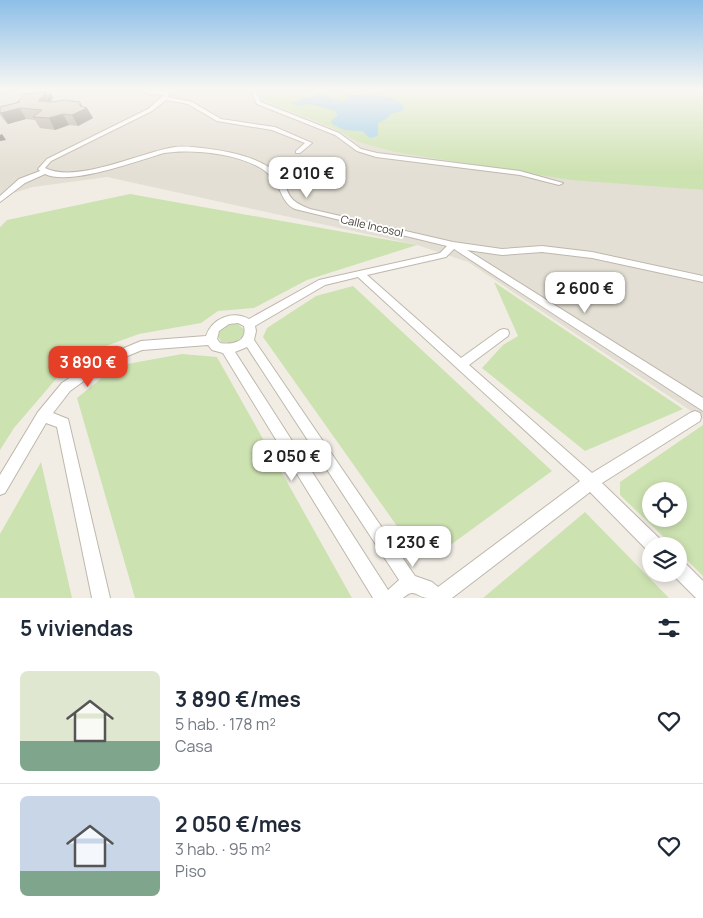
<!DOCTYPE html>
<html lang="es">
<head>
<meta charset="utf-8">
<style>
  body { margin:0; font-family:Manrope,sans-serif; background:#f2f2f3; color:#1f2937; height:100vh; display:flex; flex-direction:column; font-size:19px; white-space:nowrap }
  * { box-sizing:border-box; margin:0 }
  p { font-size:16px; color:#747a83 }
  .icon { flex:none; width:28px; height:28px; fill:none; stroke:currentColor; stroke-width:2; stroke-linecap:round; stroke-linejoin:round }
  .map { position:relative; height:598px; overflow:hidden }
  .sheet { display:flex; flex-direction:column; background:#fff; flex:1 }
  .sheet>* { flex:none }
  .tools { position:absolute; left:642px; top:482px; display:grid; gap:10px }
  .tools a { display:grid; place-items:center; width:45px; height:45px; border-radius:50%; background:#fff; box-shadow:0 2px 8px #0003; font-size:25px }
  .price { position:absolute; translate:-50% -42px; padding:0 11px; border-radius:10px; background:#fff; color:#222; font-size:16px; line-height:32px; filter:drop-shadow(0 1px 2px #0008) }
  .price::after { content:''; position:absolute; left:50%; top:30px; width:15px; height:11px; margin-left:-8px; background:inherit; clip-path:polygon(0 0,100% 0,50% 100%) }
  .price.current { background:#e53f28; color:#fff }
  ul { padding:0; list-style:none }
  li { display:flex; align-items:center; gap:15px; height:125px; padding:0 20px }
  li+li { border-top:1px solid #e0e1e3 }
  li span { display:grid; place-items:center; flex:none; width:140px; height:100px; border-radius:8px; color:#555 }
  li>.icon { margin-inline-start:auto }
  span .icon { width:60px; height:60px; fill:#fffc; stroke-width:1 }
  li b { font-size:21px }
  h2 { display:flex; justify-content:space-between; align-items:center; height:60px; padding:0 20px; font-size:21px }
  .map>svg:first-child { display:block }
  .residential { fill:#e4dfd4 }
  .green { fill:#cde2b1; fill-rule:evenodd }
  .water { fill:#a6cfe9 }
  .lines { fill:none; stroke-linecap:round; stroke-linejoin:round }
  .stream { stroke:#a6cfe9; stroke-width:2 }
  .minor-casing { stroke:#beb7ac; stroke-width:2 }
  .minor { fill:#fff; fill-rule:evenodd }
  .wall { fill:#b6afa4 }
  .shaded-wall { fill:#948e86 }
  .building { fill:#d4cbbf; stroke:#948e86 }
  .labels { text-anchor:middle; stroke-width:4; stroke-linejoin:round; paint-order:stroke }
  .far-street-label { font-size:11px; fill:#433d35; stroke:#fff }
</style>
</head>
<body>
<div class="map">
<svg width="703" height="598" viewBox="0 0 703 598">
  <rect width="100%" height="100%" fill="#f1ede5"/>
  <!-- residential -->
  <path class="residential" d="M0,89h257l6,11 72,29 23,13 36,10 257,33 52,5v229l-235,-157 -51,-17 -310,-68 -74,10 -33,10z"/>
  <!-- green -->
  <path class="green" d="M257,89h446v101l-132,-10 -177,-28 -36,-10 -23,-13 -72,-29z
    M130,194l287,51 -110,35 -53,28 -36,3 -17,12 -62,11 -33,12 -44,26 -48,56 -14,22v-223l7,-7z
    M494,282l189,127 -98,42 -103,-83 21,-23 15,-9z
    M353,286l199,185 -118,86 -25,-14 -146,-206 4,-9 49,-32z
    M237,324l7,5 -1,7 -9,7 -13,-1 -3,-6c2,-9 10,-12 19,-12z
    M182,354l35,3 135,241h-217l-58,-200 26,-21 24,-13z
    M703,425v151l-24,-24v-6h-6l-53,-51v-13zM651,491h28v28h-28z
    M41,462l31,136h-72v-64z
    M585,512l84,86h-186z"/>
  <!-- water -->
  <path class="water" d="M318,94l24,7 7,-1 -2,-3 5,-2c13,0 47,-1 52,13l-2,3 -12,3 -2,4 -10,5v13l-8,2 -8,-7 -18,-1 -12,-6 -1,-3 7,-6 -3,-4 -26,-7 -11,2 -6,-3c7,-5 19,-4 26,-9z"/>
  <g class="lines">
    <!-- stream -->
    <path class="stream" d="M350,89l50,2"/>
    <!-- minor casing -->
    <g class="minor-casing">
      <path id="minor" d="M0,89h15l-15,3z
        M139,89l26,3 2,-3h4l-3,8 24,5 29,17 54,8 37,16 -12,10h-4v-2l9,-8 -33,-13 -55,-9 -29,-17 -22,-4 -14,11 -101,50 -6,7c32,16 96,-16 130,-21 9,-1 18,0 27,1 24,3 57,8 75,26 16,17 4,24 33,35l143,33 49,7 40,-3 50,6 111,24v6l-111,-24 -50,-6 -40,3 -35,-5 236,148v13l-249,-162 -8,8 -79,18 94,83 39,-28 4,-1 4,1 1,3 -1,3 -39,29 123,108 98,-60 5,-2 5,2 1,4 -1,4 -98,62 59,57 2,6h-12v6h-2l-59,-60 -138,106c-8,0 -17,0 -24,0 -12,-1 -13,-11 -25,0h-30l-150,-245 -11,-3 -4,-5 -66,5 -36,15 -36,26 -17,22 15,6 1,4 41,175h-18l-35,-171 -11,-4 -41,70 -5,2v-20l38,-63 24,-29 36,-24 43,-18 65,-5c6,-18 27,-26 43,-17l70,-39 121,-27 7,-7 -152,-37c-13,-6 -13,-19 -22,-30 -18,-25 -81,-31 -109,-26 -27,8 -94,33 -119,21l-20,9 -25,19v-6l19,-17 21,-8 -2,-2 9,-10 101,-50 16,-14 -16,-1zM358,277l222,204 -142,106 -6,-5 -17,-6 -161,-236 2,-9 -1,-5 70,-41zM238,323l6,3c4,16 -12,19 -24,17l-3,-4 2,-8 10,-7zM247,347l152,233 -11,10 -153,-238z
        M250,89h4l7,13 78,31 22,16 16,4 143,18 43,12 -4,2 -39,-10 -144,-18 -19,-6 -22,-16 -78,-31z
        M679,561l6,2 18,18v17h-7l-23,-23 6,-1z"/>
    </g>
    <!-- minor -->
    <use href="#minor" class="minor"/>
  </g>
  <!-- wall -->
  <path class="wall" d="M53,97l-2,4v1l36,6 6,10 -15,8 -9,-1 -14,5 -15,-2 -5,-8 -9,-1 -18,5 -5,-5 -3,-4v-8l17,-4v-1z"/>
  <!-- shaded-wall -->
  <path class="shaded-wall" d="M46,92l2,4 2,-4 3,5 -2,4v1l-17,1z
    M80,102l4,8 3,-2 6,10 -15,8 -6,-11 8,-9z
    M20,108l6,11 -18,5 -7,-11z
    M63,114l6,11 -14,5 -6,-12z
    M2,134l4,6 -6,1v-6z"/>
  <!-- building -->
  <path class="building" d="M46,92l-8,9 13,1 14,-2 15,2v4l7,2 -15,7 -9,-1 -14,4 -16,-1 9,-7 -22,-2 -19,5 -1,-1v-5l20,-5h-3l8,-8z"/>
  <!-- sky -->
  <linearGradient id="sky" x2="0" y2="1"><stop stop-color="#8dbfe8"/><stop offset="0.52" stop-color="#f9f7f3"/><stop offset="1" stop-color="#f9f7f3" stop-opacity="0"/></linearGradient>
  <rect width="703" height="172" fill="url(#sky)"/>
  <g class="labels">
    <!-- far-street labels -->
    <g class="far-street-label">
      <text transform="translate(372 226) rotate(13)" y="4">Calle Incosol</text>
    </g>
  </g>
</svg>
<div class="tools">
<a><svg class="icon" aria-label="locate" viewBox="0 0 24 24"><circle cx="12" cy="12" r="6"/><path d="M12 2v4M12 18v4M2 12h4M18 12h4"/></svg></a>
<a><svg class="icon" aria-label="layers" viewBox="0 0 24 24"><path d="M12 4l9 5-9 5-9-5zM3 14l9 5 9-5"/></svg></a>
</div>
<b class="price" style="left:307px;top:199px">2 010 €</b>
<b class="price" style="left:585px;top:314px">2 600 €</b>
<b class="price current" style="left:88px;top:388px">3 890 €</b>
<b class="price" style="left:292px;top:482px">2 050 €</b>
<b class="price" style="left:413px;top:568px">1 230 €</b>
</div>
<section class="sheet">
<h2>5 viviendas<svg class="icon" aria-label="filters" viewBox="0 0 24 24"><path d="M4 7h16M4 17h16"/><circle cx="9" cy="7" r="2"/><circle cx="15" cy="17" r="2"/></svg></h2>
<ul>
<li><span style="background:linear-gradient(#dfe7d0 70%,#7fa58c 0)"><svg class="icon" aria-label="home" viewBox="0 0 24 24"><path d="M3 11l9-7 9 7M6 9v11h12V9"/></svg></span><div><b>3 890 €/mes</b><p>5 hab. · 178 m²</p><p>Casa</p></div><svg class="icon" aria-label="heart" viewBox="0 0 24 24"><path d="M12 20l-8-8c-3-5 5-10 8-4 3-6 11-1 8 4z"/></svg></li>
<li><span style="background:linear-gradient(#c9d6e8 75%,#7fa58c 0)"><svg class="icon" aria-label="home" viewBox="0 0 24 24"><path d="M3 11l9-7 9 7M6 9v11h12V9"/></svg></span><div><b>2 050 €/mes</b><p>3 hab. · 95 m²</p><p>Piso</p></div><svg class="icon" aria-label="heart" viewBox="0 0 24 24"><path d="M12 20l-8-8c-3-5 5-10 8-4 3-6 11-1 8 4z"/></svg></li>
</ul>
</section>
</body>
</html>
